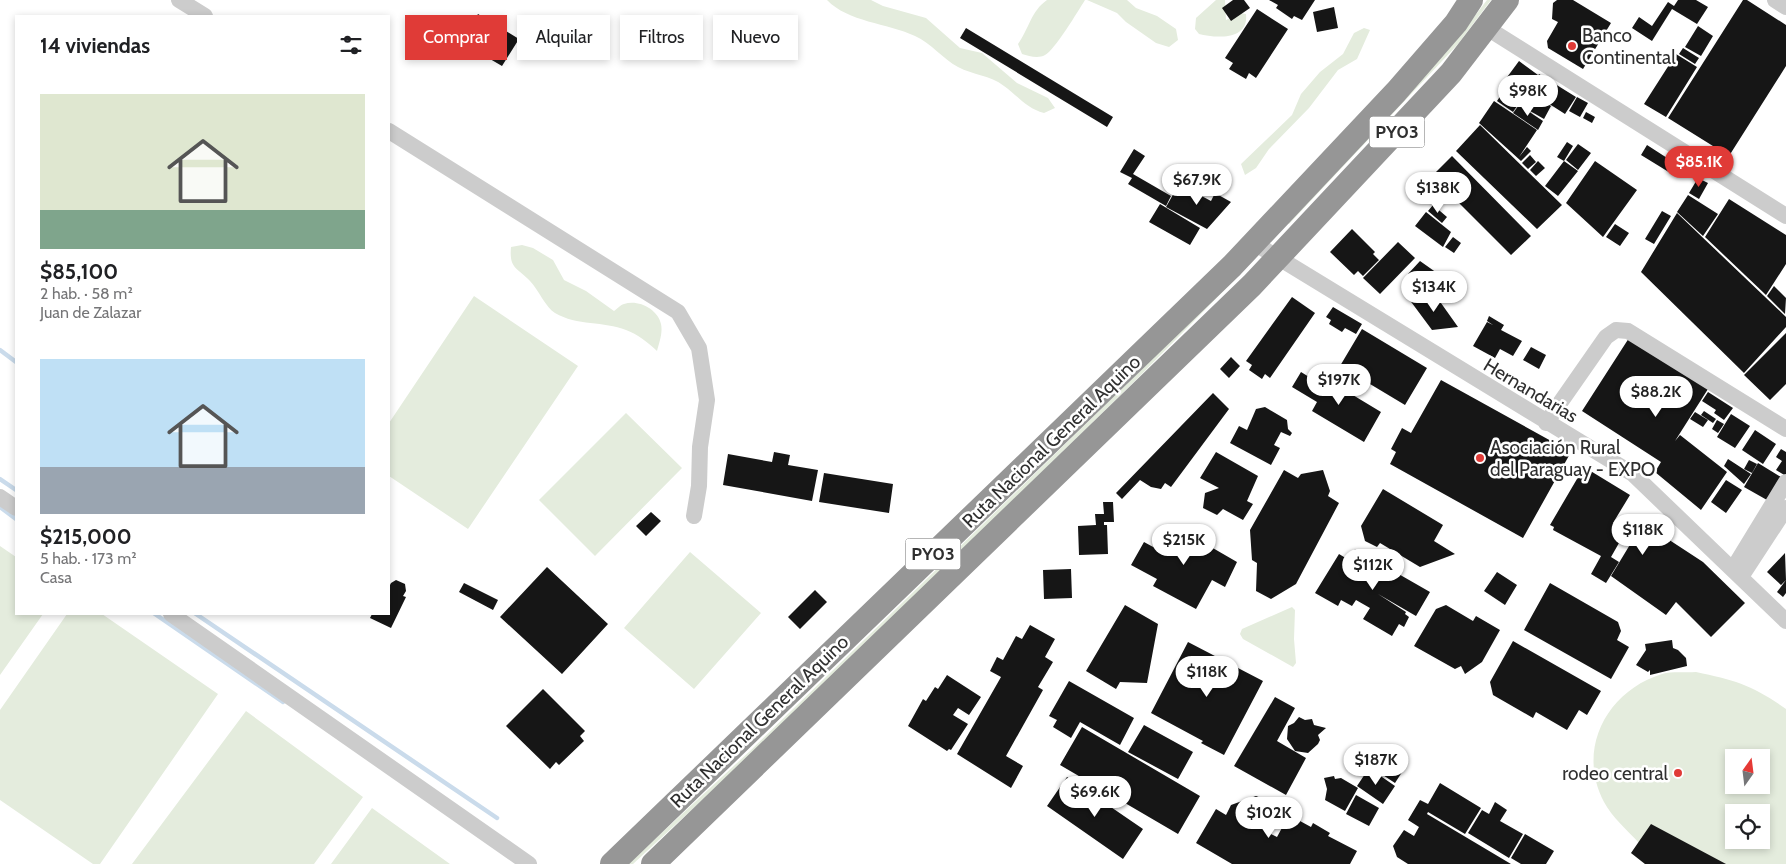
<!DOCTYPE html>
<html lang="es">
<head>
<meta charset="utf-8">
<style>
  body { margin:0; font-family:Cabin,sans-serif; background:#f2f2f2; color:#202124; height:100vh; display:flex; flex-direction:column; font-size:19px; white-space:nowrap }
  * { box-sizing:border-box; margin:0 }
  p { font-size:16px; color:#757577 }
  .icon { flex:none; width:28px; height:28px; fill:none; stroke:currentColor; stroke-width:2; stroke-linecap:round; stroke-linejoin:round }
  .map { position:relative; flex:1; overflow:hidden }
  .panel { position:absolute; left:15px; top:15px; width:375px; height:600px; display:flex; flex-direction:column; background:#fff; border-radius:0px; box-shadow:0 2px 8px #0003 }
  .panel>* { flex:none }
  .hud { position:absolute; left:405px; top:15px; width:475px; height:45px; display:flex; gap:10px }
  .needle { width:32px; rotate:14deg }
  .tools { position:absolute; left:1725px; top:749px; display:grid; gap:10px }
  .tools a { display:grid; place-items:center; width:45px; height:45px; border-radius:0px; background:#fff; box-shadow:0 2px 8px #0003; font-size:25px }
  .price { position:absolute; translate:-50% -42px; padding:0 11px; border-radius:18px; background:#fff; color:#222; font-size:16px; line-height:32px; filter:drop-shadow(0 1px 2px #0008) }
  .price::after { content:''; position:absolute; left:50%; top:30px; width:15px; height:11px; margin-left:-8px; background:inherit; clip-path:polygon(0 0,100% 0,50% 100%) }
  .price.selected { background:#e03b37; color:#fff }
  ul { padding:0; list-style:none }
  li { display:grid; align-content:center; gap:10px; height:265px; padding:0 25px }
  li span { display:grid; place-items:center; height:155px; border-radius:0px; color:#555 }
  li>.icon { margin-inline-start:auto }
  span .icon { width:90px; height:90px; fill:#fffc; stroke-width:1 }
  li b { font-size:21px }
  h2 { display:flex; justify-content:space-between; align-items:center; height:60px; padding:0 25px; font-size:21px }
  .tag { padding:0 18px; border-radius:0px; background:#fff; box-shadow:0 2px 8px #0003; font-size:18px; line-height:45px }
  .tag.selected { background:#e03b37; color:#fff }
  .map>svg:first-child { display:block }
  .green { fill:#e4ecdd; fill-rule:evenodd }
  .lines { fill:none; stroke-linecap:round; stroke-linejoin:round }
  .stream { stroke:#cadbeb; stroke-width:4.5 }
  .building { fill:#161616 }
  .minor { stroke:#ccc; stroke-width:16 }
  .highway { stroke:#969696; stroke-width:24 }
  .poi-dot { fill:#e03b37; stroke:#fff; stroke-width:2 }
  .labels { text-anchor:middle; stroke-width:5; stroke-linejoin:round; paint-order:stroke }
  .shield { fill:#fff; stroke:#6d6d6d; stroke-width:1 }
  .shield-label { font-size:18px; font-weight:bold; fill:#2f2f2f }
  .poi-label { font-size:19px; fill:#2f2f2f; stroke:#fff; text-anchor:start }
  .street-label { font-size:19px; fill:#2f2f2f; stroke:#fff }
</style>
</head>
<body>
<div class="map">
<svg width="1786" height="864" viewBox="0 0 1786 864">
  <rect width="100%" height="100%" fill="#fff"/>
  <!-- green -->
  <path class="green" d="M827,0h44l12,6 43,12 34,30 22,5 35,30 31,15 7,10 -11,5c-17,-4 -26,-17 -40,-27 -14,-11 -31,-11 -46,-19 -15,-8 -27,-24 -43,-31 -28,-13 -67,-14 -88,-36z
    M1047,0h38c-7,11 -30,50 -40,55 -7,4 -16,1 -23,-1l-4,-10c11,-15 13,-33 29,-44z
    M1087,0h40l9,8 21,8 19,13 2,11 -9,7 -13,-4 -30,-21 -9,-9z
    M1216,0h9l1,20 14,-7 6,1c3,27 -31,24 -47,20l-4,-5 1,-11z
    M1487,0h4l-33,44 -169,180 -2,-2 168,-180z
    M1364,28l6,2 -13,29 -19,11 -29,38 -40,41 -13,19 -11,7 -4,-11 51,-49 9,-21 19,-22 23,-18 11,-21z
    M522,245l11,3 20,12 11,20 22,11 28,20c3,-2 6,-6 10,-7 14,-5 34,5 37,20 2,9 -2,19 -4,27 -8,-8 -20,-17 -31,-21 -22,-9 -49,-4 -71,-17 -9,-5 -17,-24 -25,-32 -13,-14 -21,-12 -19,-34z
    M1251,263l-116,118 -383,373 -119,110h-5l122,-113z
    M474,296l104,70 -110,163 -79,-53v-53z
    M626,413l56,55 -87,88 -56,-56z
    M0,546l16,11v57h27l-43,61z
    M690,552l71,61 -67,76 -70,-61z
    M1292,607l3,3 -1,29 2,24 -3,4 -50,-28 -3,-5 2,-5z
    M67,614h35l116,80 -118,170h-7l-93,-64v-90z
    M1696,672c39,8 58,14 90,37v155h-141l-14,-11 8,-10c-12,-13 -27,-26 -35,-41 -28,-53 3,-111 58,-128 10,-3 23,-1 34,-2zM1734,758h27v27h-27zM1734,812h27v28h-27z
    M246,711l117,86 -49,67h-182z
    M372,808l78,56h-119z"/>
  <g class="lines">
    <!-- stream -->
    <path class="stream" d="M0,350l16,12
      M0,479l16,11
      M0,507l16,12
      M155,614l128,88
      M196,614l301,204"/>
  </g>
  <!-- building -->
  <path class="building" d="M1233,0h11l6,8 -19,13 -9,-13z
    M1269,0h46l-13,20 -8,-4 -2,3 -16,-11 2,-3z
    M1557,0h16l38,23 -28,46 -35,-21 -1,-7 11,-19 -6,-3 1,-16z
    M1678,0h18l12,7 -11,17 -25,-15 -20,32 -20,-13 7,-11 13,9 16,-24 6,4z
    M1743,0h4l39,25v41l-57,90 -61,-38z
    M1334,7l4,21 -21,4 -4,-20z
    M1257,9l31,20 -32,49 -7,-5 -3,6 -17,-10 4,-6 -8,-5z
    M478,14l41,25 -17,27 -41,-24z
    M1698,26l15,10 -12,20 -16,-9z
    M966,28l147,89 -6,10 -147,-89z
    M1683,48l16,10 -4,6 -16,-10z
    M1676,54l21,13 -31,50 -22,-13z
    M1519,61l19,14 -15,19 -18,-14z
    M1539,74l37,23 -11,17 -36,-23z
    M1507,86l16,11 -10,15 -16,-11z
    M1527,92l9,5 -7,12 -9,-5z
    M1577,97l11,6 -8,14 -11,-6z
    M1537,98l14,8 -7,13 -14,-8z
    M1494,101l43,29 -18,27 8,-10 4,4 -10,10 -42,-38z
    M1519,105l24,16 -5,9 -25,-17z
    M1586,112l9,5 -3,6 -9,-5z
    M1480,125l82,80 -25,24 -81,-78z
    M1567,142l6,4 -9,15 -7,-4z
    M1578,144l13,9 -13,17 -12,-10z
    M1647,145l31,20 -6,9 -31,-19z
    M1134,149l11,7 -12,18 38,22 -5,10 -38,-22 4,-6 -12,-6z
    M1530,155l6,7 -8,7 -6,-6z
    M1452,156l79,80 -20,19 -79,-79z
    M1538,161l7,7 -9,8 -6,-6z
    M1564,161l14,10 -20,25 -13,-10z
    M1595,161l42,29 -34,47 -37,-34z
    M1425,174l13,14 -8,7 -13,-13z
    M1698,178l10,5 -9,16 -10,-6z
    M1179,184l32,17 4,-8 16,9 -24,27 -41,-22z
    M1688,195l30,19 -15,22 -26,-24z
    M1729,199l57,36v29l-20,31 -61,-58z
    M1160,204l40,24 -10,17 -41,-23z
    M1433,205l14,12 -5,6 -14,-12z
    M1662,211l9,5 -17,28 -9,-5z
    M1426,212l25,20 -8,15 -28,-21z
    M1677,213l109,104v10l-42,46 -103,-101z
    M1615,224l14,9 -9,13 -14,-9z
    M1352,229l23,23 -2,2 6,6 -16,16 -5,-5 -4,4 -24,-23z
    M1453,237l8,6 -7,10 -9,-6z
    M1398,242l17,16 -35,36 -17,-16z
    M1420,261l41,29 -7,9 -11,-9 -4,6 -31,-22z
    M1774,286l12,12 -1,16 -18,-18z
    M1426,288l6,7 -21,3 -3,-9z
    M1436,296l22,31 -26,3 -23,-31z
    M1292,297l23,16 -45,65 -5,-4 -3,5 -13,-9 3,-5 -6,-4z
    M1333,307l29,17 -6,10 -11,-6 -3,4 -13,-8 2,-4 -5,-3z
    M1489,316l15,9 -3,5 21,11 -9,15 -13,-7 -5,9 -22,-12 14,-24 6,3 -6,-4z
    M1362,329l65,39 -22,37 -65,-39z
    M1786,333v51l-16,16 -26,-25z
    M1629,338l79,51 -33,52 5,-6 47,37 -26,38 -46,-38 6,-10 -79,-51z
    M1531,347l15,8 -7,14 -16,-9z
    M1231,357l9,9 -11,12 -9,-9z
    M1301,372l13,8 4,-6 63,38 -17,30 -52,-31 5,-9 -25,-15z
    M1441,380l130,72 -48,86 -133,-74 6,-12 -5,-3 11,-21 9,5z
    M1708,392l25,16 -9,12 -10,-7 2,-3 -14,-9z
    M1213,393l16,16 -58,78 -6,-4 -4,6 -10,-2 -11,-7 -18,19 -6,-6z
    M1265,407l22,13 1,9 4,4 -2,3 -9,-4 -7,13 6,3 -9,17 -41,-22 9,-17 8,4 9,-21z
    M1704,411l12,8 -3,4 -12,-8z
    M1695,412l13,8 -5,7 -13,-8z
    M1731,414l19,12 -15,22 -18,-11z
    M1717,420l7,4 -6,9 -6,-4z
    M1755,430l21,14 -13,20 -21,-14z
    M1781,449l5,3v24l-10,-6 6,-9 -6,-4z
    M774,452l16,3 -2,10 30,5 -6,31 -89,-16 5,-31 44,8z
    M1216,452l42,24 -11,25 6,3 -10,16 -20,-11 -6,6 -14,-7 2,-15 14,-5 -19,-10z
    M1728,459l23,15 -7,10 -20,-18z
    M1749,460l8,4 -5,9 -8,-4z
    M1758,463l23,14 -14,23 -23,-13z
    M1584,467l46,28 -17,28 7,3 6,-10 21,13 -8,13 1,1 11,-15 52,34 42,41 -34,34 -35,-35 -10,13 -55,-39 23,-38 -11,1v-3l-12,21 8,5 -13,21 -15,-9 10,-18 -48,-26 1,-3 -4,-2z
    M1284,470l14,8 3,-4 22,-4 7,21 -2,5 11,7 -43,81 -25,15 -15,-8 1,-28 -5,-3 -2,-30z
    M824,473l69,11 -4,29 -70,-11z
    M1726,480l16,10 -16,23 -15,-11z
    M1383,489l60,36 -9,16 21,13 -35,13 -40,-24 -3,4 -12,-6 -4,-15z
    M1103,502h10l1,20h-10v3h3l1,29 -29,1 -1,-29 18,-1 -1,-11h9z
    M651,512l10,9 -15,15 -10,-10z
    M1173,525l64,37 -12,25 -13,-7 -16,29 -43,-23 4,-7 -26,-14 13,-23 11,6 9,-17 4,2z
    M1355,549l75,43 -14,24 -38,-22 28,18 -1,2 4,3 -5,10 -5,-3 -7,12 -29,-17 7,-11 -14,-8 -4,6 -11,-6 -3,6 -23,-13 24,-39 10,6z
    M1785,553l1,27 -5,5 -14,-13z
    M547,567l61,57 -46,50 -62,-57z
    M1071,569l1,29 -28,1 -1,-29z
    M1497,572l20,13 -12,20 -21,-14z
    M396,580l9,4 1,7 -3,5 3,1 -15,31 -21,-10 2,-4h17v-27l2,-4z
    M1786,580v13l-3,4 -6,-5z
    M464,583l34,17 -5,10 -34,-18z
    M1550,583l68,39 3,9 -4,9 12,7 -18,32 -87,-49z
    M815,590l12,12 -27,27 -12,-12z
    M1125,605l33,19 -11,59 -27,-1 -4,7 -30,-18z
    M1446,605l27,16 3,-5 24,14 -18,32 -17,12 -4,-8 -6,3 -41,-23 22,-37z
    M1030,625l25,14 -10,18 8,5 -15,25 5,3 -37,66 17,10 -12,22 -54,-34 44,-77 -11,-6 7,-14 6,3 13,-24 6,3z
    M1672,640l1,8 5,2 8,8 1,8 -37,9v-5l-2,2 -12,-7 10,-15 -1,-6z
    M1513,641l88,50 -14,24 -8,-5 -12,20 -31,-18 -3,6 -40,-23 -3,-13z
    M1188,642l75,39 -39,74 -23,-12 2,-2 -52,-28z
    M947,675l34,22 -12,18 -11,-7 -5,7 15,9 -17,26 -2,-1 -2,2 -39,-25 15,-27 3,2 9,-14 3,2z
    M1069,681l65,37 -14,27 -40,-23 -9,16 -18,-11 4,-7 -8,-4z
    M543,689l42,42 -5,5 4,5 -25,24 -3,-3 -6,7 -44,-43z
    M1275,697l20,11 -18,33 29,17 -20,37 -52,-29z
    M1299,717l6,3 7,-1 2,6 12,3 -8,7 2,5 -2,4 -10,9 -13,-2 -8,-12 1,-13 6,-3z
    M1144,725l49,27 -15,27 -50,-27z
    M1082,727l118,69 -22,38 -118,-69z
    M1377,745l12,7 -4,6 19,11 -9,14 -29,-19z
    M1369,768l26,18 -12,18 -26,-18z
    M1334,776l1,3 6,-1 17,10 -13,23 -20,-11 2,-11 -3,-11z
    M1067,777l76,52 -20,30 -76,-53z
    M1440,783l41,25 -16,26 -37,-22 -1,2 84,50h-103l-11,-7 -4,-11 11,-16 10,6 5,-9 -11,-7 12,-20 8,4z
    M1356,795l23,13 -10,18 -23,-12z
    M1256,796l5,2 10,31 -2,4 8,4 12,-22 22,12 2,-4 17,10 -2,3 29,15 -7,13h-118l-36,-21 20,-34 10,6 5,-10z
    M1495,802l12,8 -7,11 23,13 -14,24 -41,-25 14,-23 7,4z
    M1651,824l75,40h-81l-14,-11z
    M1525,834l29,17 -8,13h-25l-10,-6z"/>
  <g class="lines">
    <!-- minor -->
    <path class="minor" d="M179,0l26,16
      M1775,0l11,7
      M1487,28l299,188
      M389,131l289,181 21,36 8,52 -7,47 -1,39 -5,30
      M1254,243l379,231 153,147
      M1546,423l60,-86 10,-7 12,1 158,98
      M0,497l16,11
      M1733,569l53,-87
      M1741,577l45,-69
      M171,614l358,250"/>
    <!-- highway -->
    <path class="highway" d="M612,864l620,-598 164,-174 60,-69 15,-23
      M653,864l599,-579 199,-212 56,-73"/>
  </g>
  <!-- markers -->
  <g class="poi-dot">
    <circle cx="1572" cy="46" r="5"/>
    <circle cx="1480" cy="458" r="5"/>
    <circle cx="1678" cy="773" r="5"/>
  </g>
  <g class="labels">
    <!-- shield labels -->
    <g class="shield">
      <rect x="1369.5" y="116.5" width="55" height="31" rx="4"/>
      <rect x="905.5" y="538.5" width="55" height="31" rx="4"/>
    </g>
    <g class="shield-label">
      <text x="1397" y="138">PY03</text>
      <text x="933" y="560">PY03</text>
    </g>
    <!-- poi labels -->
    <g class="poi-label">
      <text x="1582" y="42">Banco<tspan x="1582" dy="22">Continental</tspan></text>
      <text x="1490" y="454">Asociación Rural<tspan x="1490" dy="22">del Paraguay - EXPO</tspan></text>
      <text x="1668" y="780" text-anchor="end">rodeo central</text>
    </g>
    <!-- street labels -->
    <g class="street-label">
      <text transform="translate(1531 390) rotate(31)" y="7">Hernandarias</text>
      <text transform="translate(1051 441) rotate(-44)" y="7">Ruta Nacional General Aquino</text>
      <text transform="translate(759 721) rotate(-44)" y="7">Ruta Nacional General Aquino</text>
    </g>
  </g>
</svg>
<div class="tools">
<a><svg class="needle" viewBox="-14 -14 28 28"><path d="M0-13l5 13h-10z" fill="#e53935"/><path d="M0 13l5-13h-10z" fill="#757577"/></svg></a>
<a><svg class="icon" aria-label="locate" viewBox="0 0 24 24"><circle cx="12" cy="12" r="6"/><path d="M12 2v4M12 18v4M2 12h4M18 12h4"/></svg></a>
</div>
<b class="price" style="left:1528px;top:117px">$98K</b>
<b class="price selected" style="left:1699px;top:188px">$85.1K</b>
<b class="price" style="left:1197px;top:206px">$67.9K</b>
<b class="price" style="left:1438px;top:214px">$138K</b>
<b class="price" style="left:1434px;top:313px">$134K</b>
<b class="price" style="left:1339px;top:406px">$197K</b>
<b class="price" style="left:1656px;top:418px">$88.2K</b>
<b class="price" style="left:1643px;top:556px">$118K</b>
<b class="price" style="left:1184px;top:566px">$215K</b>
<b class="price" style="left:1373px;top:591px">$112K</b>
<b class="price" style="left:1207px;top:698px">$118K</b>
<b class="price" style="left:1376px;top:786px">$187K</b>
<b class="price" style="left:1095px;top:818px">$69.6K</b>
<b class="price" style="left:1269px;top:839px">$102K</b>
<div class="hud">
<a class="tag selected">Comprar</a>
<a class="tag">Alquilar</a>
<a class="tag">Filtros</a>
<a class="tag">Nuevo</a>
</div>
<section class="panel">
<h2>14 viviendas<svg class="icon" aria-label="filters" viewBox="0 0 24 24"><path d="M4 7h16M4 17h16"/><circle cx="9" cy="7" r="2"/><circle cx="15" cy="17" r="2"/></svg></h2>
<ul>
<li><span style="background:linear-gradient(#dfe7d0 75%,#7fa58c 0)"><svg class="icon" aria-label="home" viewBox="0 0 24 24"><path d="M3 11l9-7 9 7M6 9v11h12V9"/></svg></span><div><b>$85,100</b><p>2 hab. · 58 m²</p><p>Juan de Zalazar</p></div></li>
<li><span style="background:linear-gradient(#bfe0f5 70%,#9aa5b1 0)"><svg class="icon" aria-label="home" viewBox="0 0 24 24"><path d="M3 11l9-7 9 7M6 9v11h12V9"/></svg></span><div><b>$215,000</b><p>5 hab. · 173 m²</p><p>Casa</p></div></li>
</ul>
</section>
</div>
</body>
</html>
